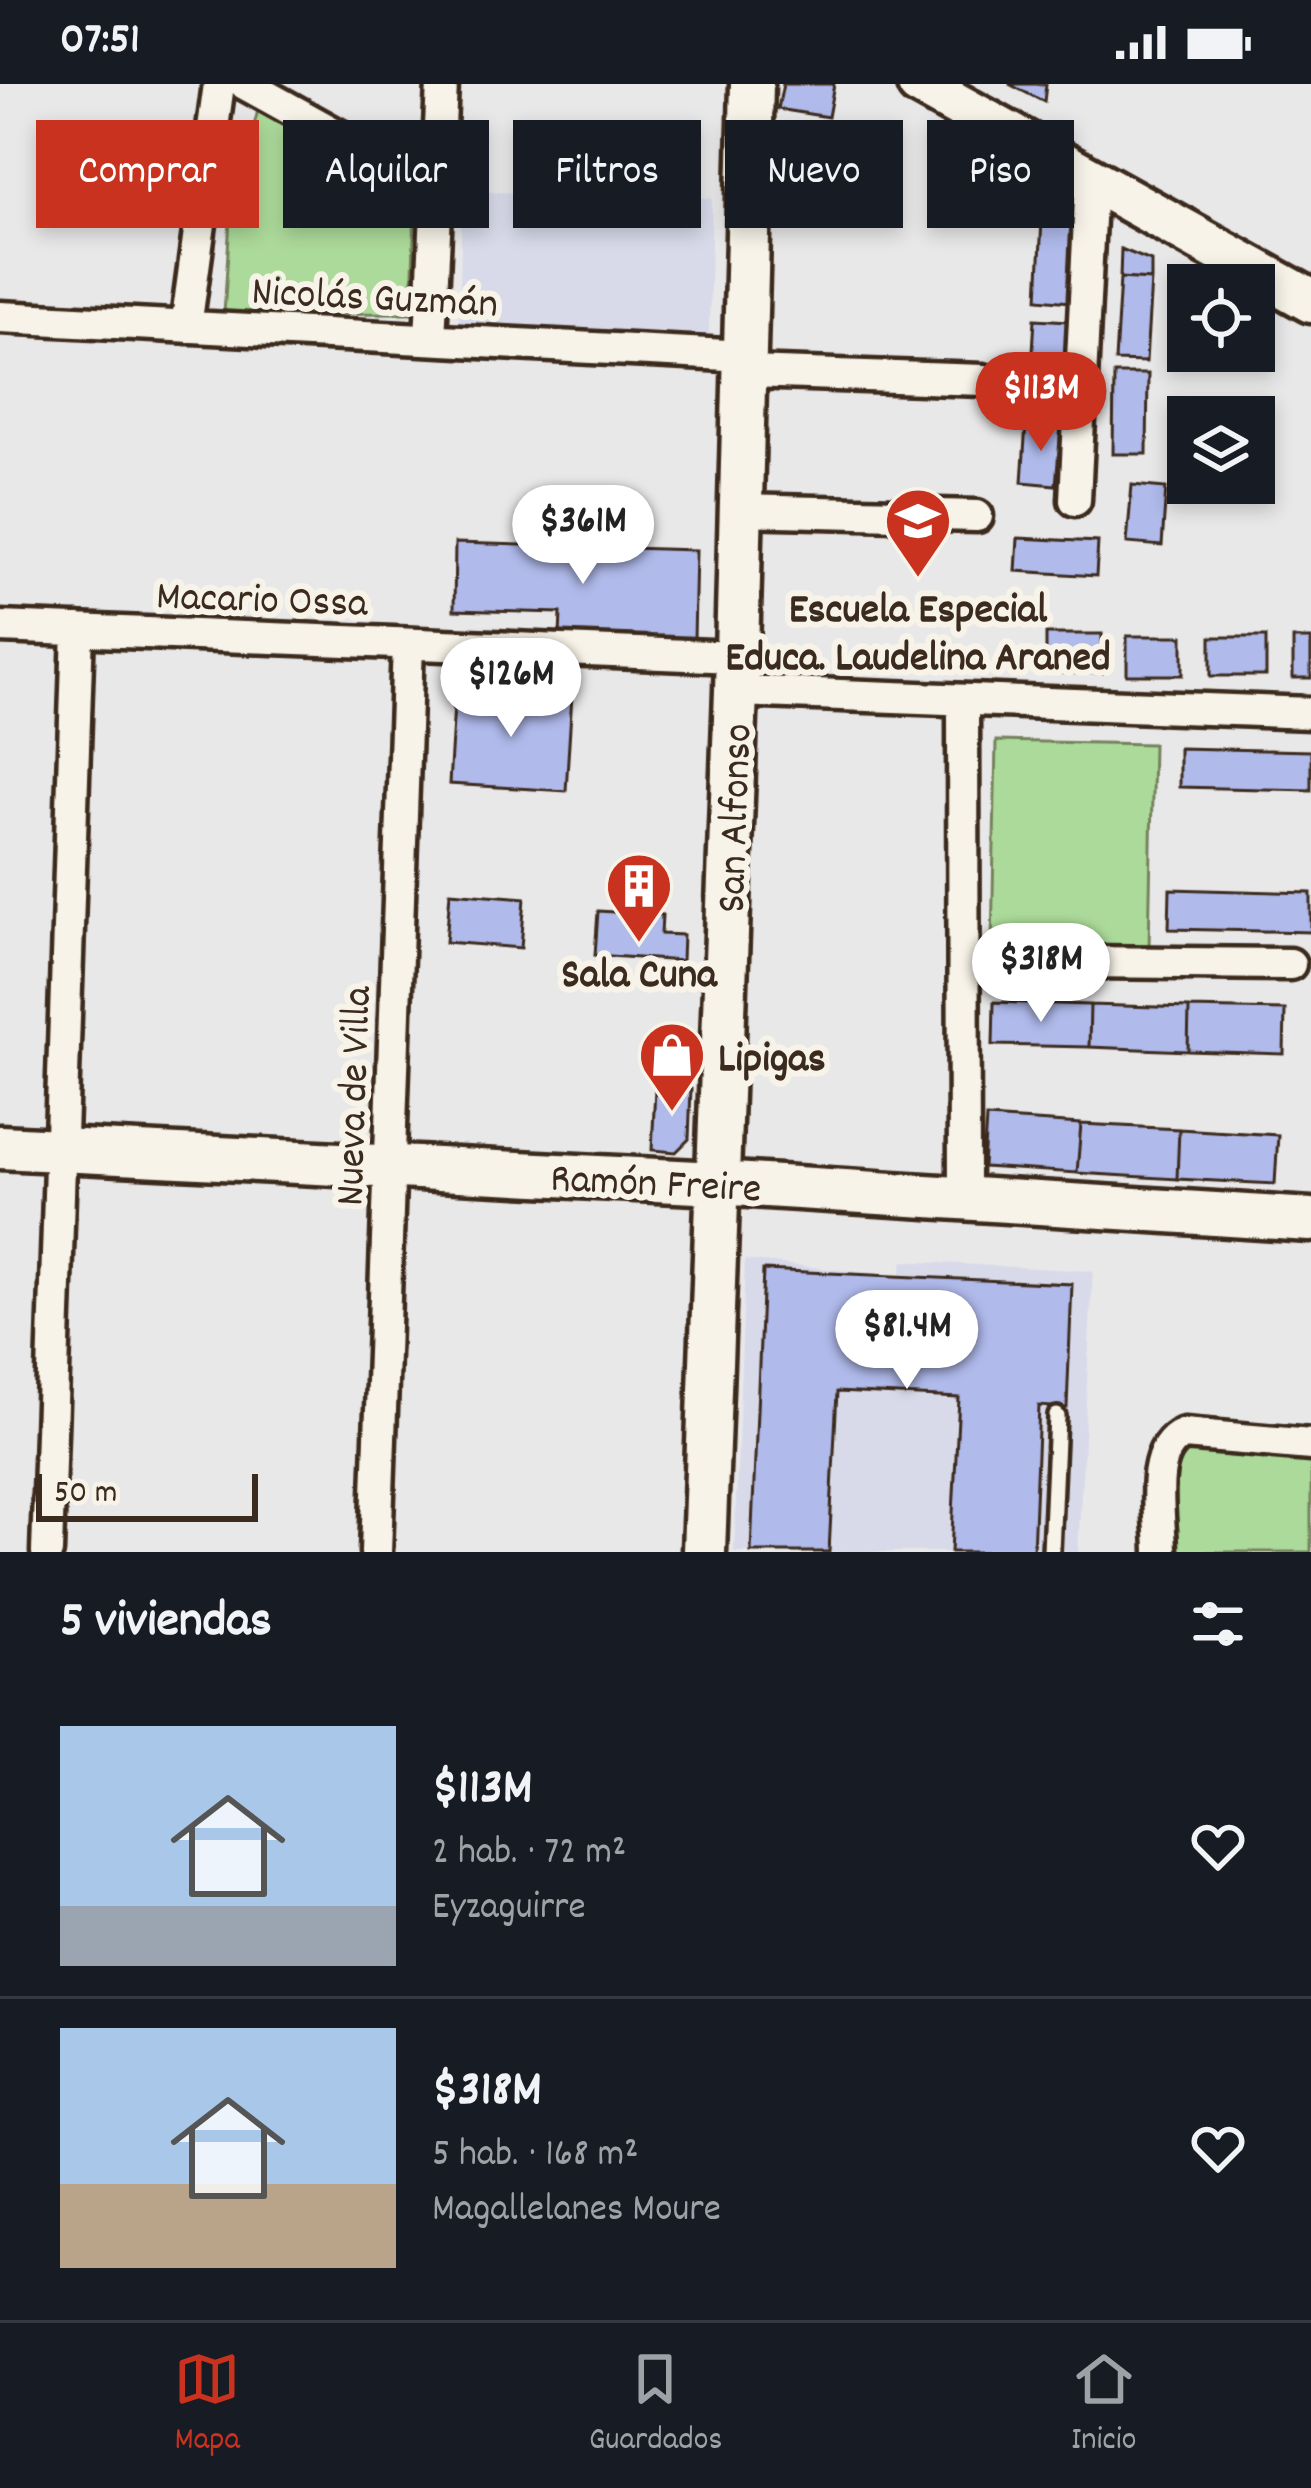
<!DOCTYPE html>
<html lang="es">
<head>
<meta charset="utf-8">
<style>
  body { margin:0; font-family:Dekko,sans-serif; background:#242831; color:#f1f3f6; height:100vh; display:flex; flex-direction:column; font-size:45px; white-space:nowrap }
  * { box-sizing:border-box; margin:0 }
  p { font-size:39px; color:#9ea1a6 }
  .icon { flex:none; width:66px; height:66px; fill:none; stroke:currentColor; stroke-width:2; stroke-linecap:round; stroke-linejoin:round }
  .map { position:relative; height:1468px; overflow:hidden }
  .drawer { display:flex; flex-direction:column; background:#171b24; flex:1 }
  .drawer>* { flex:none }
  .guide { position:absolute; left:36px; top:36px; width:1239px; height:108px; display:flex; gap:24px }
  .fabs { position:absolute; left:1167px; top:180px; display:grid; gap:24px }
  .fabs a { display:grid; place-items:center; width:108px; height:108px; border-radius:0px; background:#171b24; box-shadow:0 6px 18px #0003; font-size:60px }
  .scale { position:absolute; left:36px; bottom:30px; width:222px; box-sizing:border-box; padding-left:12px; border:6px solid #3b2a1e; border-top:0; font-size:33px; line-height:42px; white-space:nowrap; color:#3b2a1e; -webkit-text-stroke:9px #f7f3e8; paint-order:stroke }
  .price { position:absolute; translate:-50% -102px; padding:0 27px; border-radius:42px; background:#fff; color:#222; font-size:39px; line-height:78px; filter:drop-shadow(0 3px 6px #0008) }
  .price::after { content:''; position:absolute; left:50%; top:72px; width:36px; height:27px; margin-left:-18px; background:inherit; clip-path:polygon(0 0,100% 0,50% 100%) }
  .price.selected { background:#c8321e; color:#fff }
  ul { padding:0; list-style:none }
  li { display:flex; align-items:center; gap:36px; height:300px; padding:0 60px }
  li+li { border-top:3px solid #363941 }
  li span { display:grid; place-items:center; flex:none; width:336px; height:240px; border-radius:0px; color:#555 }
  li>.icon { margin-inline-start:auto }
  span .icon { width:144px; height:144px; fill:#fffc; stroke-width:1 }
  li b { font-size:51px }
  h2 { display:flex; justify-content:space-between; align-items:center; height:144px; padding:0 60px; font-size:51px }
  .chip { padding:0 42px; border-radius:0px; background:#171b24; box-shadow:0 6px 18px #0003; font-size:42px; line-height:108px }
  .chip.selected { background:#c8321e; color:#fff }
  .status { display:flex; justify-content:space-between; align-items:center; height:84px; padding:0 60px; background:#171b24; direction:ltr }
  .status svg { height:33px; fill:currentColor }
  .menu { display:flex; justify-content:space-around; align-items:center; height:168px; border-top:3px solid #363941; background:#171b24; font-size:33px; color:#9ea1a6 }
  .menu a { display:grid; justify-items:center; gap:6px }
  .menu .selected { color:#c8321e }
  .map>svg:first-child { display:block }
  .built { fill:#d8daea }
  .green { fill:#acda9a; stroke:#74825c; stroke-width:3 }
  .building { fill:#b0baeb; stroke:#3b2a1e; stroke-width:3 }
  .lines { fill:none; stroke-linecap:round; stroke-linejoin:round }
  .lane-casing { stroke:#3b2a1e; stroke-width:24 }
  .street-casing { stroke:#3b2a1e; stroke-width:39 }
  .secondary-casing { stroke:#3b2a1e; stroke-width:51 }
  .lane { stroke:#f7f3e8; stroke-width:15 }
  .street { stroke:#f7f3e8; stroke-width:30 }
  .secondary { stroke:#f7f3e8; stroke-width:42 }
  .labels { text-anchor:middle; stroke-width:12; stroke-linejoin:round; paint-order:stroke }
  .street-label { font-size:42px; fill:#3b2a1e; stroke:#f7f3e8 }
  .poi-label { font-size:42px; font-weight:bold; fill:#3b2a1e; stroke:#f7f3e8 }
</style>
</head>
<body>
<div class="status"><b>07:51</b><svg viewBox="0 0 49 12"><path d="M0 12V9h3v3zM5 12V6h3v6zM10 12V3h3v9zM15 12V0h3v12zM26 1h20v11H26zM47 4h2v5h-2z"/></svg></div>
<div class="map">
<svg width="1311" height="1468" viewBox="0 0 1311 1468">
  <rect width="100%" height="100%" fill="#e9e8e9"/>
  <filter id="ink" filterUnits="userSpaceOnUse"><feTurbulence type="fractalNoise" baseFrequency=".00833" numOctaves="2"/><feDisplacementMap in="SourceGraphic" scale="24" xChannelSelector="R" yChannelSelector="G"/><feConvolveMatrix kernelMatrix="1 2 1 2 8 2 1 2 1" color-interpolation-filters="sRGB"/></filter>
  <g filter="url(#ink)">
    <!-- built -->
    <path class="built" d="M462,107l250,7 -3,137 -250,-7z
      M745,1176l155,16 3,-15 190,10 -15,281h-344z"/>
    <!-- green -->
    <path class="green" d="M258,26l157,90 -3,113 -188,1 6,-94z
      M996,657l157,3 -4,205 -157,-3z
      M1187,1361l124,10v97h-139l-2,-90z"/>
    <!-- building -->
    <path class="building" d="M783,0h51l-6,33 -50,-8z
      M1009,0h37l-2,18z
      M1042,135l34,2 -5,81 -33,-3z
      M1121,165l30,12v19l-31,-2z
      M1120,194l31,2 -5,82 -31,-1z
      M1035,235l34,2 -5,80 -34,-2z
      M1114,290h34l-1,80h-34z
      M1026,340l35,3 -5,58 -34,-3z
      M1132,401l34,3 -4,58 -35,-3z
      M1018,454l80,4 -2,34 -80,-5z
      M455,459l241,7 -2,90 -134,-4 1,-23 -107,-3z
      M1046,550h56v39h-56z
      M1127,552h56v39h-56z
      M1211,553h55v39h-55z
      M1293,555h18v39h-18z
      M455,604l117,7 -6,96 -117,-7z
      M1179,664l132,3v39l-132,-3z
      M1170,805l141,4v39l-142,-3z
      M450,808l75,6 -4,50 -75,-6z
      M598,827l64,4 -1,19 22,1 -1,26 -87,-6z
      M994,918l96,3 -1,42 -96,-2z
      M1090,921l99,3 -1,43 -99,-4z
      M1189,924l96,2 -1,44 -96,-3z
      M655,1005h36l-2,50 -13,13 -24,-2z
      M986,1034l95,6 -4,49 -94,-6z
      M1081,1040l98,5 -2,50 -100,-6z
      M1179,1045l99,6 -3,49 -98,-5z
      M763,1186l309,14 -5,124 -28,-2 -6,146h-82l8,-154 -122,-6 -8,160h-78z"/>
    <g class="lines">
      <!-- lane casing -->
      <g class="lane-casing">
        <path id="lane" d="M1051,1468l6,-136"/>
      </g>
      <!-- street casing -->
      <g class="street-casing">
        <path id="street" d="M245,0l123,68 69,30
          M0,233l746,39
          M186,243l33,-243
          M430,255l12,-255
          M746,288l237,8
          M1075,416l16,-321
          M741,426l236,6
          M0,543l736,30
          M736,607l575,22
          M963,616l1,498
          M964,877l326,3
          M47,1468l31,-922
          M376,1468l32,-908
          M1161,1468c0,-35 -15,-102 23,-118l127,11"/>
      </g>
      <!-- secondary casing -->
      <g class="secondary-casing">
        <path id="secondary" d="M919,0l392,217
          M0,1063l717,36 594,37
          M704,1468l32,-861 16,-607"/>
      </g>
      <!-- lane -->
      <use href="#lane" class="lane"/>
      <!-- street -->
      <use href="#street" class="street"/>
      <!-- secondary -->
      <use href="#secondary" class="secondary"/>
    </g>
  </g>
  <!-- icons -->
  <defs>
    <g id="school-pin" transform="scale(3.45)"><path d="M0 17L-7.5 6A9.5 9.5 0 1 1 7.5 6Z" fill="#c8321e" stroke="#f7f3e8"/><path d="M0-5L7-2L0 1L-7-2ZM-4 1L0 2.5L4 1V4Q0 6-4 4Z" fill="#fff"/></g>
    <g id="building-pin" transform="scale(3.45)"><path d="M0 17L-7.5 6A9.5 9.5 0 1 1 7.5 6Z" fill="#c8321e" stroke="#f7f3e8"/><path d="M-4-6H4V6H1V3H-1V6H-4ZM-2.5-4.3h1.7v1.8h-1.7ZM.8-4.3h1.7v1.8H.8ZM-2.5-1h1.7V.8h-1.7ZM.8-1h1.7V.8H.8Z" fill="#fff"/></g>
    <g id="shop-pin" transform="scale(3.45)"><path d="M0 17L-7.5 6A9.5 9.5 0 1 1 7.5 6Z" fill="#c8321e" stroke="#f7f3e8"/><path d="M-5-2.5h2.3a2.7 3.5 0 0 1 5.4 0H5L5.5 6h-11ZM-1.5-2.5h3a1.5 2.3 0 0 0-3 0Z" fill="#fff"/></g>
  </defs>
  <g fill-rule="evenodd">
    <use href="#school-pin" x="918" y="437"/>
    <use href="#building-pin" x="639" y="802"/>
    <use href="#shop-pin" x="672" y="971"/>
  </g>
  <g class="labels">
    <!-- street labels -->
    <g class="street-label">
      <text transform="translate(375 210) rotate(3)" y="15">Nicolás Guzmán</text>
      <text transform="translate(262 512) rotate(2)" y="15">Macario Ossa</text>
      <text transform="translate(731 734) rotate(-88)" y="15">San Alfonso</text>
      <text transform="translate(350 1012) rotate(-88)" y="15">Nueva de Villa</text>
      <text transform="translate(656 1096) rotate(3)" y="15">Ramón Freire</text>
    </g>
    <!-- poi labels -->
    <g class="poi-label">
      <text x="918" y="537">Escuela Especial<tspan x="918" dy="48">Educa. Laudelina Araned</tspan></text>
      <text x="639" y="902">Sala Cuna</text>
      <text x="718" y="986" text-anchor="start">Lipigas</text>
    </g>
  </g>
</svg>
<div class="fabs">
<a><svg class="icon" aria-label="locate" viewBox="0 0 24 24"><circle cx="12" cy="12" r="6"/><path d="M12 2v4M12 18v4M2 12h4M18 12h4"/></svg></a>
<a><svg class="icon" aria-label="layers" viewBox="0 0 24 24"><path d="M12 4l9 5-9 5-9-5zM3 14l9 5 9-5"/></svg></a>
</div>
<div class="scale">50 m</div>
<b class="price selected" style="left:1041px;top:370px">$113M</b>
<b class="price" style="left:583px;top:503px">$361M</b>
<b class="price" style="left:511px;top:656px">$126M</b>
<b class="price" style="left:1041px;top:941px">$318M</b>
<b class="price" style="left:907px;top:1308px">$81.4M</b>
<div class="guide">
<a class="chip selected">Comprar</a>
<a class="chip">Alquilar</a>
<a class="chip">Filtros</a>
<a class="chip">Nuevo</a>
<a class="chip">Piso</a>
</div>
</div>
<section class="drawer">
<h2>5 viviendas<svg class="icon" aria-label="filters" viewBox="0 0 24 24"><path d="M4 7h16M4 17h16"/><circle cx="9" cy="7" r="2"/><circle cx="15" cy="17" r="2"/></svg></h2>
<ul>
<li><span style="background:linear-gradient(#a9c7e8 75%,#9aa5b1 0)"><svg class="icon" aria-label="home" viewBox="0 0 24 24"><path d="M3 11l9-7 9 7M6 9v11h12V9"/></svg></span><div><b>$113M</b><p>2 hab. · 72 m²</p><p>Eyzaguirre</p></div><svg class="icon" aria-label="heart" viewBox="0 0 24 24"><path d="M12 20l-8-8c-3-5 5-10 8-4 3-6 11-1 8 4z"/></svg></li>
<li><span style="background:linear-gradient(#a9c7e8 65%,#b9a48a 0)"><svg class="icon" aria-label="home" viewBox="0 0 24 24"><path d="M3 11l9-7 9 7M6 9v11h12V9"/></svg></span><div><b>$318M</b><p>5 hab. · 168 m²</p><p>Magallelanes Moure</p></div><svg class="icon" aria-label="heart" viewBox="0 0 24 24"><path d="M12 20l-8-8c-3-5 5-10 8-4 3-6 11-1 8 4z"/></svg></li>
</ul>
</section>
<nav class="menu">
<a class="selected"><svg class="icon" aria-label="map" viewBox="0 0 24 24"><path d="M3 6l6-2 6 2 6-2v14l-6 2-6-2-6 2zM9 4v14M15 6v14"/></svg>Mapa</a>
<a><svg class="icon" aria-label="saved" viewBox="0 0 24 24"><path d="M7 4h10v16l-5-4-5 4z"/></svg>Guardados</a>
<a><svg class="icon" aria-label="home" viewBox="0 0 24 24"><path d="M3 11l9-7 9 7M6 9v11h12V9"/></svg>Inicio</a>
</nav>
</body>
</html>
